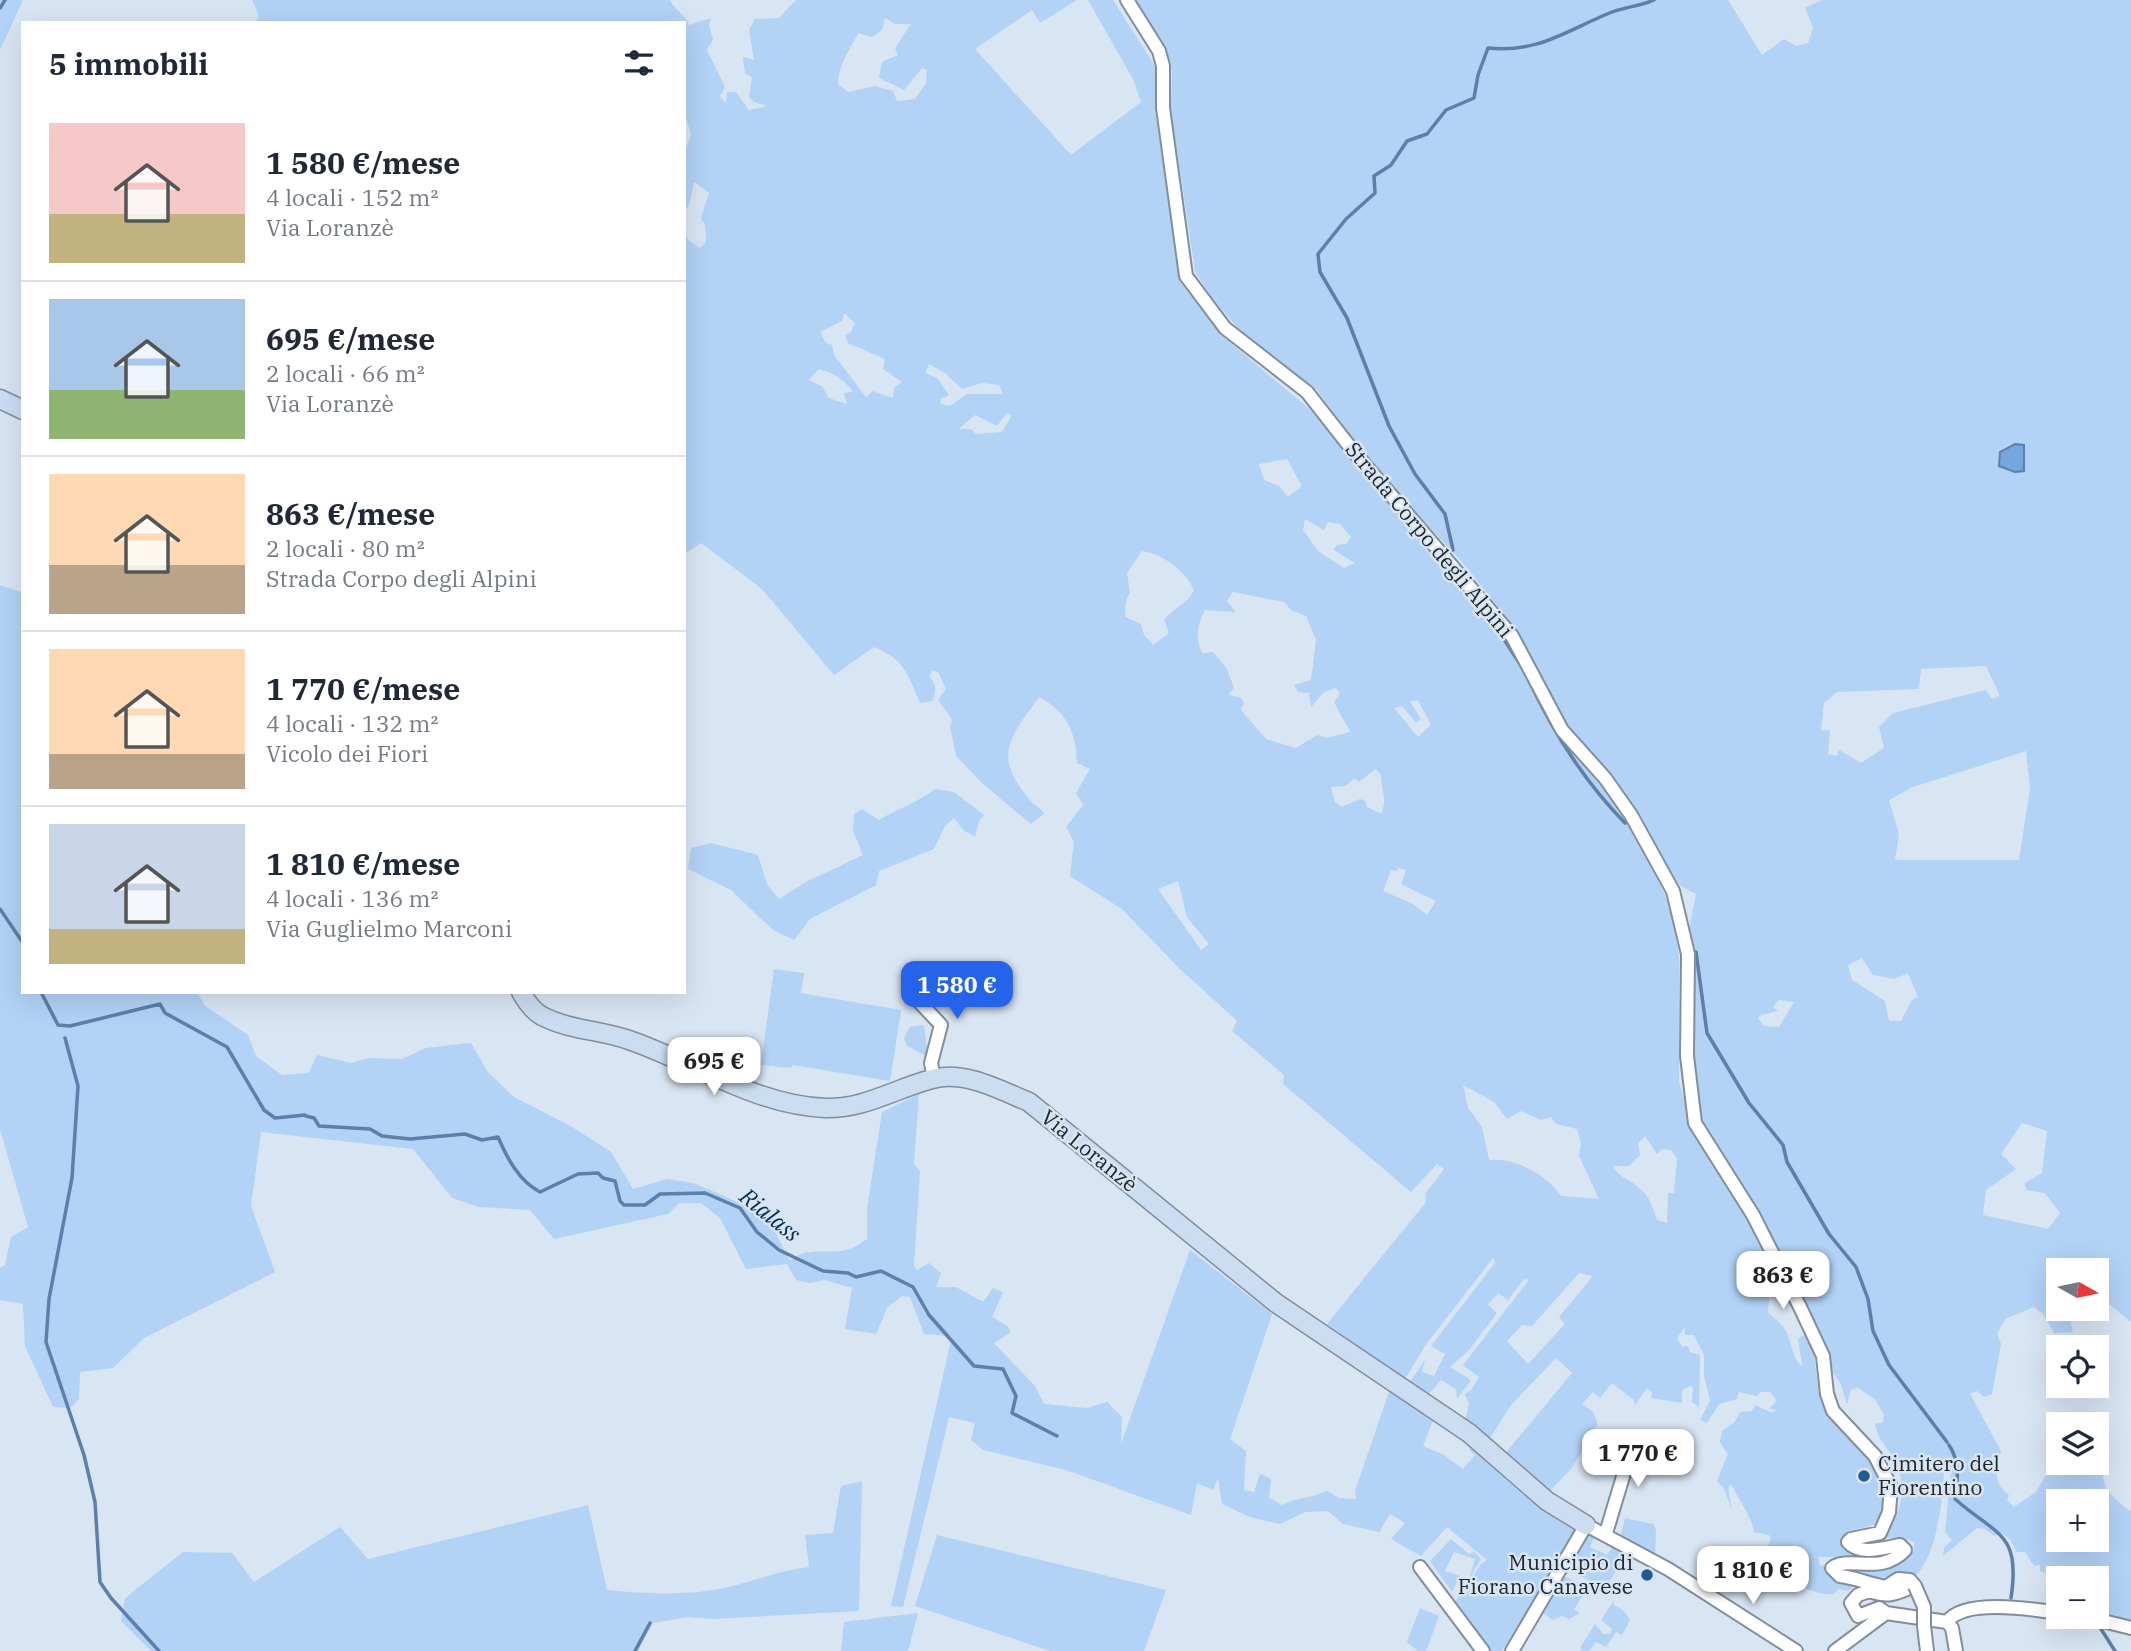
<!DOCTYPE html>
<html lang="it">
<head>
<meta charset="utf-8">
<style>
  body { margin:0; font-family:"IBM Plex Serif",serif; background:#f6f6f7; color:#1f2937; height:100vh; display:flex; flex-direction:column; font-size:26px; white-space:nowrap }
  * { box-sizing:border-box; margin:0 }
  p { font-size:23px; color:#747a83 }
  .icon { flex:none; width:38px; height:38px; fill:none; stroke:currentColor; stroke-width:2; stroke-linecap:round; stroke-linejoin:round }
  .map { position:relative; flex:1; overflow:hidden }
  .drawer { position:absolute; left:21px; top:21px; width:665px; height:973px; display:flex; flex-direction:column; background:#fff; border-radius:0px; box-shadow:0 7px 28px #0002 }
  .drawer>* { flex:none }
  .needle { width:46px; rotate:99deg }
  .controls { position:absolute; left:2046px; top:1258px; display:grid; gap:14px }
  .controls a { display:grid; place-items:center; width:63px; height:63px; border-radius:0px; background:#fff; box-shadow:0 7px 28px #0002; font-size:35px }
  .price { position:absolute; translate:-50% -60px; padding:0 16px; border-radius:14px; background:#fff; color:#222; font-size:23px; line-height:46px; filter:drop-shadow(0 2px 4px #0008) }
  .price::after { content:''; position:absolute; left:50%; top:42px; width:21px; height:16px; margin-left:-10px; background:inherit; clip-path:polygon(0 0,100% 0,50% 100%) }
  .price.active { background:#2563eb; color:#fff }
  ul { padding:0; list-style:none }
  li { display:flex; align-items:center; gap:21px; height:175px; padding:0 28px }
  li+li { border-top:2px solid #e0e1e3 }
  li span { display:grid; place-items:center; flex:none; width:196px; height:140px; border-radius:0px; color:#555 }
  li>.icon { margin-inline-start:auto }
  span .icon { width:84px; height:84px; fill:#fffc; stroke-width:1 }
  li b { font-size:30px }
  h2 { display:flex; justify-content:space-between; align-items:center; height:84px; padding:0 28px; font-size:30px }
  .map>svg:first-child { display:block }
  .green { fill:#b2d2f6; fill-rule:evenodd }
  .water { fill:#75a7df; stroke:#5c80a9; stroke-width:2 }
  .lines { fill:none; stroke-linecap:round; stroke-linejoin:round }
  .stream { stroke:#5c80a9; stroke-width:3.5 }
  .street-casing { stroke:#838e9b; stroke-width:16 }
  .secondary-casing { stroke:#838e9b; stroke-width:21 }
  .street { stroke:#fff; stroke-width:12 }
  .secondary { stroke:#caddf1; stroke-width:18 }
  .street-bridge-casing { stroke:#838e9b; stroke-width:16; stroke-linecap:butt }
  .street-bridge { stroke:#fff; stroke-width:12 }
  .poi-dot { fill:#225a92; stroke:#d8e5f3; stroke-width:2.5 }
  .labels { text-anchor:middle; stroke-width:5; stroke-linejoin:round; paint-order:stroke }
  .street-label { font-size:21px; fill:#21262b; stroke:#d8e5f3 }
  .poi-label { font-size:21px; fill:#21262b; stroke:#d8e5f3; text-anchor:start }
  .water-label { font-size:23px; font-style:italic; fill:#062c50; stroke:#d8e5f3 }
</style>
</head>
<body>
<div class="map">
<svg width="2131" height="1651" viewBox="0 0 2131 1651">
  <rect width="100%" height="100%" fill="#d8e5f3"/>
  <!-- green -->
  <path class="green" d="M0,0h23l-23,50z
    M252,0h418c5,11 15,14 19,25l22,-7 -2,8 4,13 -6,11 18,37 -5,9 6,7 1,-11h9l13,18 18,-4 -13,-4 -5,-5 3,-20 -7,-3 -2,-17 11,3 -5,-30 6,-11 24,-1 17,-18h281l-37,23 -8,-13 -57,39 96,106 70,-53 -8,-23 -45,-79h25l42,66v44l25,172 41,53 92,77 122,149 41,34 32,42 53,98 63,74 48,101 7,48v124l15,48 53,84 25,49 -4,49c7,8 14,10 19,22 6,11 4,23 15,32l-4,-28 8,-4 7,16 7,49 24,33 14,10 29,40 -4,31 -5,11 -30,7 -4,11 55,8 -9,7 -35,5 -12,-5h-25l2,8 5,1 5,10 26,9 -8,6 -10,-2 -4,5c-11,2 -30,-6 -41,-10l3,-9 -10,-4 -2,4 -4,-5 4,-6 -18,-14 5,-11 -2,-4 -15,-3c-3,-18 -15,-30 -22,-47l-4,1 4,25 -8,-23 -7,-7 11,-27 -8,-12 2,-11 12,-8 6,-11 12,-1 3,-6 15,7 7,-1 -7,-3 7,-7 -7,-9h-10l-3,4 -18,-4 -2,7 -18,5 -12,19 -7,-3 10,-19 -6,-25v-21l-10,-20h-9v-8l-8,11 5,9 6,-1 2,6 10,3 -1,52 -7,-5 1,-15 -3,-1 -8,4v13l-31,-5 1,-6 -5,-4 -12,17 -1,-5 -22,-17 -12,15 -7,-6 -11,12 11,8 5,12 -26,44 -25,26 -44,-38 69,-83 -16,-15 -45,47 -21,33 -25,-18 4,-16 -4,-10 6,-4 8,-13 -16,-12 66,-85 -5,-1 -16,21 -10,-7 -10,12 9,8 -28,37 -19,17 21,13 -14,19 -1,-10 -15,-9 -13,15 -19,-12 16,-23 -3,12 12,4 11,-22 -14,-8 64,-83 -2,-5 -66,85 -22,36 -78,-55 99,-122v-9l18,-24 -7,-5 -26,28 -128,-108 1,-9 -52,-44 5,-10 -59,-54 -56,-58 -52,-33 4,-34 -8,-15 17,-22 -7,-12 14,-24 -13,-6c-1,-31 -10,-51 -38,-66 -29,41 -47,58 -10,102 5,6 11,8 15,15l-13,10 -48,-40 -27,-28 -6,-30 2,-7 -14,-19 8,-11 -8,-17 -6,-2 -3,7c8,6 7,15 3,24l-12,2c-12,-29 -16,-44 -46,-56l-40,28 -72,-86 -61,-46 -17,11v-322l4,8 12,8 6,-6 -1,-17 -4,-7 8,-25 -15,-11 -5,24 -5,3v-55l7,-20 -7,-22v-89h-429l4,-7zM885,18l10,6h16l-16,24 3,7 -16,7 -3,16 25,12 18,-22 5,2 -1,13 -11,16 -18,2 -4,-10 -18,-5 -27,6 -10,-8c0,-19 12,-34 20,-51l14,4 10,-7zM844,313l11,10 -4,9 -6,3 3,8 37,16 -2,10 19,13 -8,6 -1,10 -20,-7 -7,6 -32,-42 -2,-10 -6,-2 -6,-11 22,-11zM929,364l16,9 17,16 20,-6 17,2 4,9h-36l-17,12 -9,-2 -1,-5 9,-4 -12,-17 -12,-5zM819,369c14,4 26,11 34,23l-9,1 3,11 -18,-6 -7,-12 -14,-6zM1007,413l5,2 -10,17 -26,2 -5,-5h-12l16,-14 22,11zM1287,459l15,27 -14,11 -9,-11 -15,-6 -5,-16zM1305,519l19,11 4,-8 12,2 11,13 -5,7 -9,1 -3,5 21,13 -11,5 -26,-17 -15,-21zM1142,551c21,3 44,20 52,39l-5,8 -25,21 5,14 -16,12 -9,-10 -3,-11 -15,-7c-2,-7 -1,-17 4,-24l-3,-20zM1233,592l51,10 7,8 15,6 10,24 -5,40 -17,5 4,7 11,1 2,14 13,-15 12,-4 4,6 -6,8 16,30 -24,6 -9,-3 -21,13 -30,-9 -25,-29 3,-8 -5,-5 -11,-2 6,-7 -7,-19 -14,-17 -11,1c-7,-14 -5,-29 3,-43l31,2 -9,-11zM1418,700l13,25 -13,12 -24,-29 8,-2 14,17 5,-4 -11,-18zM1375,769l6,6c0,14 7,25 0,39l-14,-7 -2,-6 -5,-2 -18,8 -7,-5 -4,-15 15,-1 8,-8 5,4zM1398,868l8,2 -5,14 35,17 -9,14 -14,-11 -30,-13 8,-21 6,1zM1178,881l9,36 22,27 -8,6 -43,-61zM1463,1085l31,17 13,17 14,-8 20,9 10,-3 5,7 21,5 4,14 -2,13 20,43 -38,-3c-15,-22 -45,-38 -72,-36l-7,-33 -14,-19zM1645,1136l12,18 5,-5 9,1 6,9 -3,34h-6l-1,30 -10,-3c-4,-13 -8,-25 -19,-33 -10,-9 -18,-8 -25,-21h16l11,-11 -2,-12zM1579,1273l14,3 -34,41 6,7 -37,40 -21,-23 15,-16 10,1z
    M1135,0h593l34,55 22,-16 12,7 12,-3 5,-15 -8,-20 17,-8h309v1322l-27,-22 -7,-1 -1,-29h-38v39h10l5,23 -19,1 -11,-19 -9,-7 -29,12 -8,15 4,10 -9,50 -8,3 -7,-6 -7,3 31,57c-5,19 -9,31 8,44l-2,5 7,7 22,-15 22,-38v9h38l1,-21 10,13 -9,11c6,6 4,8 6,16 3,11 17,23 27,29v114l-34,-9 -1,-38h-38v10l-3,-1 -3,-11 -12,-5v-6l-6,1 -9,-14h-8l-7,-13 -9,-6 -7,3 -9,-7 -8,-1 -34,28 1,-8 8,-8 -7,-8 6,-62h-7c-1,28 -7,85 -28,105l-10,-3 -32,8 -28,-7 -6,-4h37l37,-18v-9c-16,-8 -30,-2 -47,-3 7,-5 16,-9 23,-15 16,-16 14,-49 3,-67 -7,-11 -16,-19 -18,-33l8,-2 1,-7 -9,-16 -17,-11 -7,2 -4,14 -7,-22 -11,-15 -10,-32 -49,-103 -39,-65 -27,-37 -9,-31 -6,-170 7,-35 -15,-8 -16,-20 -99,-144 -49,-91 -54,-68 -89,-94 -57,-79 -67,-47 -40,-48 -15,-24 -24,-160 1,-41 -7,-23zM1986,666l14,30 -8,3 -6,-9 -93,23 -14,14 5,21 -23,15 -22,-13 -2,6 -9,-2 2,-24 -9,1 3,-28 13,-11 82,-3 2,-20zM2026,751l4,37 -11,72h-124l4,-26 -10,-34 24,-13zM1862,958l11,17 21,4 14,-6 10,24 -6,3 -11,21h-12l-4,-20 -33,-21 -4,-15zM1779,1000l15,2 -15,25 -15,-1 -6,-8 3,-3 17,-4 -5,-4zM2022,1123l25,8 -5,42 -17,10 1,7 19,3 15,20 -12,16 -65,-14 3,-25 30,-21 -15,-15zM2058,1502h38v38h-38z
    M0,585l23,8v399h174l8,14 43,29 8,21 26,19 27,-2 8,-18 34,8 18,-5 33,1 24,-11 45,-5 17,29 26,25 55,28 42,27 22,37 35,-10 25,4 31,13 43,20 23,45c18,-17 43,-4 62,-13 5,-2 10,-6 15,-9v-30l15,-97 37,-18 -5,69 6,8 -6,95 3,4 12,-7 12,10 -5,14h20l27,15 10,-14 10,4 -11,25 16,9 2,7 -16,10 41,43 9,18 43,4 20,-6 15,15 -1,27 69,-194 82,64 -42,125 16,12 -2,39 10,2 6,-18 11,5 -2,19 13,7c15,-8 30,-7 45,-14l12,7 17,1 -1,-8 35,-102 43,32 -10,25 21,9 19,14 12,-14 -6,-5 4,-6 107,81 -78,126h-15l-35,-45 29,-42 6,-4 -40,-33 -26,29 -30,-17 14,-16 -15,-9 -11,18 -36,-8 -15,-13 -23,1 -25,12 -30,-7 -28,-13 -4,-26 -5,12 -16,-7 -6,32 -125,-45 -83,-20 -12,-10 4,-17 -26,-6 -46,190 -12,-1 61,-270 -28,-2 -14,-37 -8,-1 -15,12 -11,26 -31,-5 7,-41 -27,-8 -15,3 -14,-3 -9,-16 -41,5 -26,-51 -19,-15h-22l-11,11 -114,25 -24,-29 -51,-3 -27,-9 -39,-49 -152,-17 -10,74 24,66 -131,66 -31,30 -33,4 -1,27 -9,9 -17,-1 -28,-61 -2,-42 -23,-4v-32l5,-3 6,-28 17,-10 -28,-98z
    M935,789l19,3 30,23 -5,6 -4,15 -11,-5 -10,-13 -9,8 -11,23 -55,22 -3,14 -66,34 -16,21 -21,-10 -42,-40 -43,-21 3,-21 20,-5 47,12 9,29 12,15 27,-17 57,-27 -10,-24 1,-17 8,-5 17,11c20,-12 36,-16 56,-31z
    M774,969l30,4 -3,20 100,17 1,-5 -12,76 -97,-16 -2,3 -30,-3z
    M924,1025l4,32 -21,-11 -3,-8 6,-11z
    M862,1481l-3,130 -146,8 -25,-2 -35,6 -15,28h-487l-30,-30 4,-23 58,-46 49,1 22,29 86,-55 28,32 220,-54 19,85c38,4 84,6 122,-3 28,-7 49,-16 80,-20l-4,-32 28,-2 8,-47z
    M1625,1518l28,6 3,6 -1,29 -35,-21z
    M1590,1532l6,2 -6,13 17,8 8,-12 15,7 -26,39 -36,-20z
    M937,1535l229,55 -22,61h-94l-135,-45z
    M1451,1539l18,15 5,-2 7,7 -12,20 6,-20 -21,-7 -9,19 15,5 -8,16 -22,-31z
    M1564,1576l23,12 -13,22 6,3 -11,6 -7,-3 -9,4 -12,-8z
    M1614,1600v5l10,6 6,9 -8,15 -6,-3 -10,15 -10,-5 -7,9h-7l-2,-3 15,-24 8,10h7l2,-5 -11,-9z
    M1420,1608l19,8 -13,35h-8l-11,-9z
    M918,1613l-10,38h-67l3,-29z"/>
  <!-- water -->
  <path class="water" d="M2015,444l9,1v26l-9,1 -16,-6 1,-14z"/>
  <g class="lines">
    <!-- stream -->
    <path class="stream" d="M0,8l5,-8
      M1453,550l-8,-36 -30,-40 -26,-48 -42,-108 -27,-46 -2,-18 28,-35 29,-26 -1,-17 17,-11 16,-24 20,-7 19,-24 28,-12 4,-23 10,-27c52,5 79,-18 124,-36 13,-5 29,-6 42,-12
      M1447,573l12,11
      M1494,624l26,40
      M1526,674c24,53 58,107 99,149
      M0,909l23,34
      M1691,951l5,1 11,81 42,70 34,42 4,17 42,72 27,33 12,32 5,32 16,34 58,77
      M41,992l17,33 12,1 90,-22 5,9 62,34 37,63 11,8 30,-3
      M65,1038l13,48 -6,92 -23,121 -3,43 38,113 11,47 5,80 11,16 48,53
      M306,1116l8,2 5,8 51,3 12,7 28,3 55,-5 17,6 16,-3c9,21 21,44 42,55l38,-18 20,-1 5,5 12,3 5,20 4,4h21l15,-11 45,-1 35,15 17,24 22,18 44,21 25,2 8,4 25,-6 32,16 16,28 45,51 29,3 13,27 -4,17 45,23
      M1949,1445c11,16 9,36 6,54 42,37 66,33 56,99
      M2101,1629l14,22
      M635,1651l15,-28"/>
    <!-- street casing -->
    <g class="street-casing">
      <path id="street" d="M1127,0l32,51 4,15v42l23,168 39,52 82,64 47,60 158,184 50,94 43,48 26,37 42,76 15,63 -1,102 8,67 58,92 47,92 23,49 4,38 6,17 42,45 16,31 -2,25 -9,21 -29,6 -3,3c12,14 35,6 52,3l5,5c-24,26 -56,5 -73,18l8,8c16,2 30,8 46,11l12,-8 12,1 5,6c-22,8 -23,12 -46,5l-11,4 -7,8 7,13 21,-8 7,5
        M910,992l31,33 -10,38 3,15
        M1606,1533l28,-93
        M1420,1567l63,84
        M2087,1617l44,11
        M1947,1622c17,-24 85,-13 111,-9
        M1947,1622l5,6 4,23
        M1924,1626l3,25
        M1512,1651l74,-126 82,44 128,82
        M1835,1651l51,-38 61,9"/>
    </g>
    <!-- secondary casing -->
    <g class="secondary-casing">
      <path id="secondary" d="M0,399l23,11
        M521,992c5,9 12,19 21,24 27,14 58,14 87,24 64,22 126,65 196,68 40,1 69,-19 107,-29 32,-9 68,11 97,23l247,201 193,130 78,68 39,24"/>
    </g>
    <!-- street -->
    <use href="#street" class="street"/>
    <!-- secondary -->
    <use href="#secondary" class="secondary"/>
    <!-- street-bridge casing -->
    <g class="street-bridge-casing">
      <path id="street-bridge" d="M1915,1586l9,21v19"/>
    </g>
    <!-- street-bridge -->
    <use href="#street-bridge" class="street-bridge"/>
  </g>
  <!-- markers -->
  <g class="poi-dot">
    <circle cx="1864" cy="1476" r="7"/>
    <circle cx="1647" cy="1575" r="7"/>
  </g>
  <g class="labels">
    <!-- street labels -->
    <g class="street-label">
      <text transform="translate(1429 540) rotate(50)" y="7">Strada Corpo degli Alpini</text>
      <text transform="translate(1089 1151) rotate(39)" y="7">Via Loranzè</text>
    </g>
    <!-- poi labels -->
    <g class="poi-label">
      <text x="1878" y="1471">Cimitero del<tspan x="1878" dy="24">Fiorentino</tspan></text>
      <text x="1633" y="1570" text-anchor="end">Municipio di<tspan x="1633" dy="24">Fiorano Canavese</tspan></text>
    </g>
    <!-- water labels -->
    <g class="water-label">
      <text transform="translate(770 1215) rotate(39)" y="8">Rialass</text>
    </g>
  </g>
</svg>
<div class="controls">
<a><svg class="needle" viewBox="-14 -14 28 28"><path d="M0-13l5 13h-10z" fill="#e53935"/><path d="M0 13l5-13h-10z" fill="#747a83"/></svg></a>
<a><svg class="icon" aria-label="locate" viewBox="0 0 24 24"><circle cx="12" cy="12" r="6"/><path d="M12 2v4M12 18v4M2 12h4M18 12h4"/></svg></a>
<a><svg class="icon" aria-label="layers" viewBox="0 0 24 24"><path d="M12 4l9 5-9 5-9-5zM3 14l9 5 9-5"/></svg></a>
<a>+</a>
<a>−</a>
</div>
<b class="price active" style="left:957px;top:1021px">1 580 €</b>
<b class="price" style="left:714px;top:1097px">695 €</b>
<b class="price" style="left:1783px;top:1311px">863 €</b>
<b class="price" style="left:1638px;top:1489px">1 770 €</b>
<b class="price" style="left:1753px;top:1606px">1 810 €</b>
<section class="drawer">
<h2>5 immobili<svg class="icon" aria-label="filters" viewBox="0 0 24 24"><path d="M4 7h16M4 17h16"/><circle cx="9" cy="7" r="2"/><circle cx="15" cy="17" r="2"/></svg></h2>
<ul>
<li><span style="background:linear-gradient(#f6c9c9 65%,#c2b280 0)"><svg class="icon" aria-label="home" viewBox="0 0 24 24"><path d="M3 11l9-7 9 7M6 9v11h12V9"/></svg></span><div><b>1 580 €/mese</b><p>4 locali · 152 m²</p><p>Via Loranzè</p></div></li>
<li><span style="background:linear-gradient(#a9c7e8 65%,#8fb573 0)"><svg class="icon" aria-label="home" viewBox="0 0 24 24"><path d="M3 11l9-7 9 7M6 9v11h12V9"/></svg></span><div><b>695 €/mese</b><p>2 locali · 66 m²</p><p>Via Loranzè</p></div></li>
<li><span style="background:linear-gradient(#ffd9b3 65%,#b9a48a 0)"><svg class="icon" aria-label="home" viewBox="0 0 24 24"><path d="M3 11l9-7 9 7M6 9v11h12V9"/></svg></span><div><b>863 €/mese</b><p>2 locali · 80 m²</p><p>Strada Corpo degli Alpini</p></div></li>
<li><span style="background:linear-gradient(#ffd9b3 75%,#b9a48a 0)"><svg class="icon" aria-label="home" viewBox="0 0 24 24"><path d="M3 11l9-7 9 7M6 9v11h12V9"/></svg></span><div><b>1 770 €/mese</b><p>4 locali · 132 m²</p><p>Vicolo dei Fiori</p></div></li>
<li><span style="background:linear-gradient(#c9d6e8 75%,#c2b280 0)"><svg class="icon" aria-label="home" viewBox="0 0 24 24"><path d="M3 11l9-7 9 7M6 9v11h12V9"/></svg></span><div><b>1 810 €/mese</b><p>4 locali · 136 m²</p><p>Via Guglielmo Marconi</p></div></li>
</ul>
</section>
</div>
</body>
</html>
